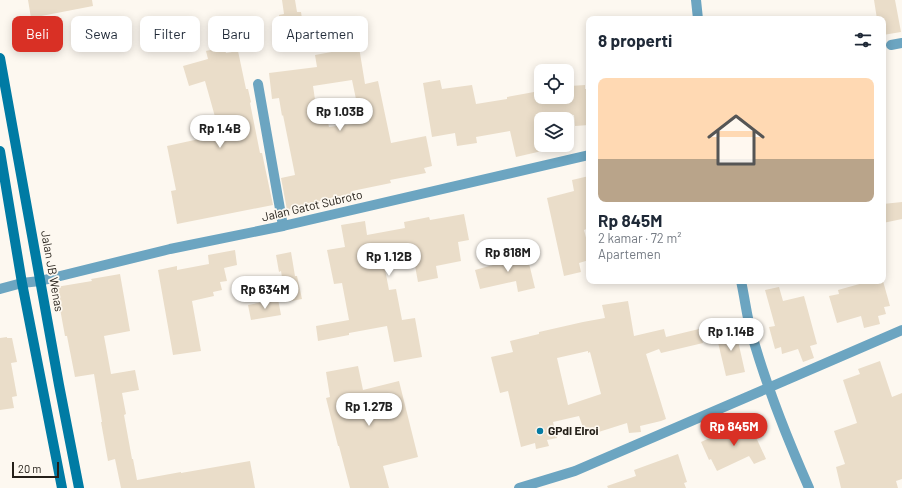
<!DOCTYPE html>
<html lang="id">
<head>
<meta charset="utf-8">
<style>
  body { margin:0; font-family:Barlow,sans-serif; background:#f2f2f3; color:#1f2937; height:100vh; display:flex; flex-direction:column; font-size:15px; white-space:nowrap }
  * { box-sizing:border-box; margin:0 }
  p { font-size:13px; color:#747a83 }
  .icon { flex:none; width:22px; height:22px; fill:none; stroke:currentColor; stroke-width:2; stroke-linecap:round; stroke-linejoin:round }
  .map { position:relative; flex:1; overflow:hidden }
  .sheet { position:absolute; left:586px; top:16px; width:300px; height:268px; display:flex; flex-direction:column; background:#fff; border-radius:8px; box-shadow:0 2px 10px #0003 }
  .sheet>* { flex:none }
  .hud { position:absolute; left:12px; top:16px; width:380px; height:36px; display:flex; gap:8px }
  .controls { position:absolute; left:534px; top:64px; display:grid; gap:8px }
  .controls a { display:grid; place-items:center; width:40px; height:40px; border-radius:8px; background:#fff; box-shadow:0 2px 10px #0003; font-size:20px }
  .scale { position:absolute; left:12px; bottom:10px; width:47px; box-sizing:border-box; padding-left:4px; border:2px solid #252019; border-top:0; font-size:11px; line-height:14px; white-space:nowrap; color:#252019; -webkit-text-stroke:3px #fdf8f0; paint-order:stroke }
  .price { position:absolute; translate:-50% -34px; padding:0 9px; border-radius:14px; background:#fff; color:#222; font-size:13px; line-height:26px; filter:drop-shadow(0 1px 2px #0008) }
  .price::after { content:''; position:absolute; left:50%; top:24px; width:12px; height:9px; margin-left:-6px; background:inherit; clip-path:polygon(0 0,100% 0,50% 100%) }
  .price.active { background:#d93025; color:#fff }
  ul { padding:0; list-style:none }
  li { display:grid; align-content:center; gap:8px; height:212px; padding:0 12px }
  li span { display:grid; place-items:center; height:124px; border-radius:8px; color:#555 }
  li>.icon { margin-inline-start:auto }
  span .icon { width:72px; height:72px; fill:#fffc; stroke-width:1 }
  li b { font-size:17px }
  h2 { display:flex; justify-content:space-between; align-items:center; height:48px; padding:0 12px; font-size:17px }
  .pill { padding:0 14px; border-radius:8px; background:#fff; box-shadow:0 2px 10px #0003; font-size:14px; line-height:36px }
  .pill.active { background:#d93025; color:#fff }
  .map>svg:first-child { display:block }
  .building { fill:#eaddc9; fill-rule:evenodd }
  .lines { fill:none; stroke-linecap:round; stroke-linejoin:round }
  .minor { stroke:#6ca5c1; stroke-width:10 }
  .tertiary { stroke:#6ca5c1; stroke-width:10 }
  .secondary { stroke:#007ba4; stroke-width:10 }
  .poi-dot { fill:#047ba3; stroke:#fdf8f0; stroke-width:1.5 }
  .labels { text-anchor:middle; stroke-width:3.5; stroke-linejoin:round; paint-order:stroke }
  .street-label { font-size:12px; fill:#252019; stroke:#fdf8f0 }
  .poi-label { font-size:12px; font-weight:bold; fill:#252019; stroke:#fdf8f0; text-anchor:start }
</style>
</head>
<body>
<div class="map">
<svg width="902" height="488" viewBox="0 0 902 488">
  <rect width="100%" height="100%" fill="#fdf8f0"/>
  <!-- building -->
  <path class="building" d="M28,0h64l1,6 -62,12z
    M282,0h13l2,12h4l2,13 -22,4 -2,-14 5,-1z
    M874,0h21l6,32 -18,3v-16h-6z
    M224,47l2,6 12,-2 8,38h2l3,13 -1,1 10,50h2l11,52 -96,19 -6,-33 5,-1 -9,-44 46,-10 -1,-4 7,-1 -14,-50 -16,5 -6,-20 25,-7 -2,-8z
    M359,47l6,37 13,-3 13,62 35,-7 6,30 -8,2 2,5 -36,7 1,3 -39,8 1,3 -22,4v1l-28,6v1l-16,4 -6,-32 14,-3 -12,-60 -1,1 -3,-18 -7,1 -3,-26 48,-6 -2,-12zM352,80l9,43 -32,4 -2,-9 -9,2 -5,-34z
    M440,80l2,9 30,-4 4,19 31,-5v-2l27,-5 1,5h36l-1,-11 15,-1v4h4v36l-14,1 -1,-11 -38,3 6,33 -26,6 -6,-26 -34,6 1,6 -20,3 -2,-13 -23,4 -9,-54z
    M589,176v52l-5,2 5,19v11l-10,3 2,9 -17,4 -17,-78 27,-7 -2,-11z
    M902,202v17l-19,4v-19z
    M464,214l5,26 -11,2 3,19 -25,5 2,12 -20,4 -5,-27 -2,1 -3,-13 -27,6 8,41 7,-1 6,31 13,-2 7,39 -28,5 -7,-36 -38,7v2l-31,6 -2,-15 33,-6 -7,-37 -8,1 -7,-34 18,-3 -4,-22 24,-4 2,14 38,-7 -1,-6 25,-5 1,3z
    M235,250l2,15 -13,3 3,13 -7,1 2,8 -9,2 1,4 -22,5 9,50 -28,4 -15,-85 19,-4v4l32,-6 -1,-9z
    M526,251l9,37 -17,4 -2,-11 -36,8 -5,-19 18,-5 -1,-2 18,-4 -1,-4z
    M291,252l4,24h2l5,23 -16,3 -5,-31 -2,1 -3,-17z
    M120,274l10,57 -26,5 7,38 24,-4 4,20 -17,3 4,21 -2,1 8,44h1l4,21 44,-8v1l69,-12 5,27h-134l-6,-29 -7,2 -7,-39h1l-8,-48 -19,3 -8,-41h-2l-9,-49 36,-6 -1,-2z
    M863,281h20l7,25 -6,1 2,7 -8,2 2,8 -16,4 -3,-12 -24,7 -8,-27 10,-2 -1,-4 25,-7z
    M779,287l4,14 21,-5 13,48 -7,2 4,12 -11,4 -5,-13 -16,5 -1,-7 -6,2 -6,-22 6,-1 -10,-36z
    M278,299l3,16 -30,5 -3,-15z
    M628,301l6,35 30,-7 2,8 33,-8 4,14 -42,10 -2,-4 -13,5 20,65 -5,2 -21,5 1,6 -12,1 -2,-10 -41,13 -7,-20 -26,6 4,16 -10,2 2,6 -13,3 -1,-6 -14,4 -13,-56 -8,2 -9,-36 22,-5 -3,-11 29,-7v-2l44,-10 22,-4 -3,-13zM588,351v2l2,-1 11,42 -33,11 -11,-47z
    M740,328l2,12 -4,1 7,31 -19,4 -10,-42z
    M7,337v1h5l5,24 -6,1 6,33 -5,1 2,11 -14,2v-72z
    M880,361l12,36 10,-4v86l-6,2 2,7h-57l-5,-21 9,-3 -11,-33 23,-8 -14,-43 17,-6 -2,-5z
    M358,366l5,24 36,-9 19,76 -35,9 6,22h-39l-11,-42h-1l-12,-48 4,-1 -4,-25z
    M748,420l18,39 -12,5 -5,-8 -32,15 -6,-12 -2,1 -8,-18z
    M678,454l9,28 -3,1 2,5h-78l-1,-2 29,-10 -2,-6z"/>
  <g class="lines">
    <!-- minor -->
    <path class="minor" d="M891,45l11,-2
      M258,84l25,142
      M741,281c4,18 6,37 11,54 15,53 35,103 57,153
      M0,289l22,-6
      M519,488l56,-17 193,-83 134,-58"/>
    <!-- tertiary -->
    <path class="tertiary" d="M696,0l2,19
      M22,283l18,-2 130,-32 113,-23 306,-71"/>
    <!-- secondary -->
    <path class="secondary" d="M0,58l59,327 20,103
      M0,151l22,132 40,205"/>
  </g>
  <!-- markers -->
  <circle class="poi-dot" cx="540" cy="431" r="4"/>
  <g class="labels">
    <!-- street labels -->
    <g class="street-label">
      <text transform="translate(312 206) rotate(-13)" y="4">Jalan Gatot Subroto</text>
      <text transform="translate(52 271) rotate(80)" y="4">Jalan JB Wenas</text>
    </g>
    <!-- poi labels -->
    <g class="poi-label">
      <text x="548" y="435">GPdI Elroi</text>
    </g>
  </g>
</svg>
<div class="controls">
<a><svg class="icon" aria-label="locate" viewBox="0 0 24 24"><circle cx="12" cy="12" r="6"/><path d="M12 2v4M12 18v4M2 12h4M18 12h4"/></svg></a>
<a><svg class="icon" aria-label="layers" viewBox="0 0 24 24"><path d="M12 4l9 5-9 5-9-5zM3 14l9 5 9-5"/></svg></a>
</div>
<div class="scale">20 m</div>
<b class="price" style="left:340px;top:132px">Rp 1.03B</b>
<b class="price" style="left:220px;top:149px">Rp 1.4B</b>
<b class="price" style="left:508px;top:273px">Rp 818M</b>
<b class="price" style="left:389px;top:277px">Rp 1.12B</b>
<b class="price" style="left:265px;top:310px">Rp 634M</b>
<b class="price" style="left:731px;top:352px">Rp 1.14B</b>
<b class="price" style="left:369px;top:427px">Rp 1.27B</b>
<b class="price active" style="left:734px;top:447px">Rp 845M</b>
<div class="hud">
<a class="pill active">Beli</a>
<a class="pill">Sewa</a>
<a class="pill">Filter</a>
<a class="pill">Baru</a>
<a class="pill">Apartemen</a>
</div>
<section class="sheet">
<h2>8 properti<svg class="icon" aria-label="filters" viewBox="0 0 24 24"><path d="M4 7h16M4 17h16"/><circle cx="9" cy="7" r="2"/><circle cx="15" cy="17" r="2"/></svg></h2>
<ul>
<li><span style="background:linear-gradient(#ffd9b3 65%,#b9a48a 0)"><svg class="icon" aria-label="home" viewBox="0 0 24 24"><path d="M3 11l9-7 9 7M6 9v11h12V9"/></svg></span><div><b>Rp 845M</b><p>2 kamar · 72 m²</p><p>Apartemen</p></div></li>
</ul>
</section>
</div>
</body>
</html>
